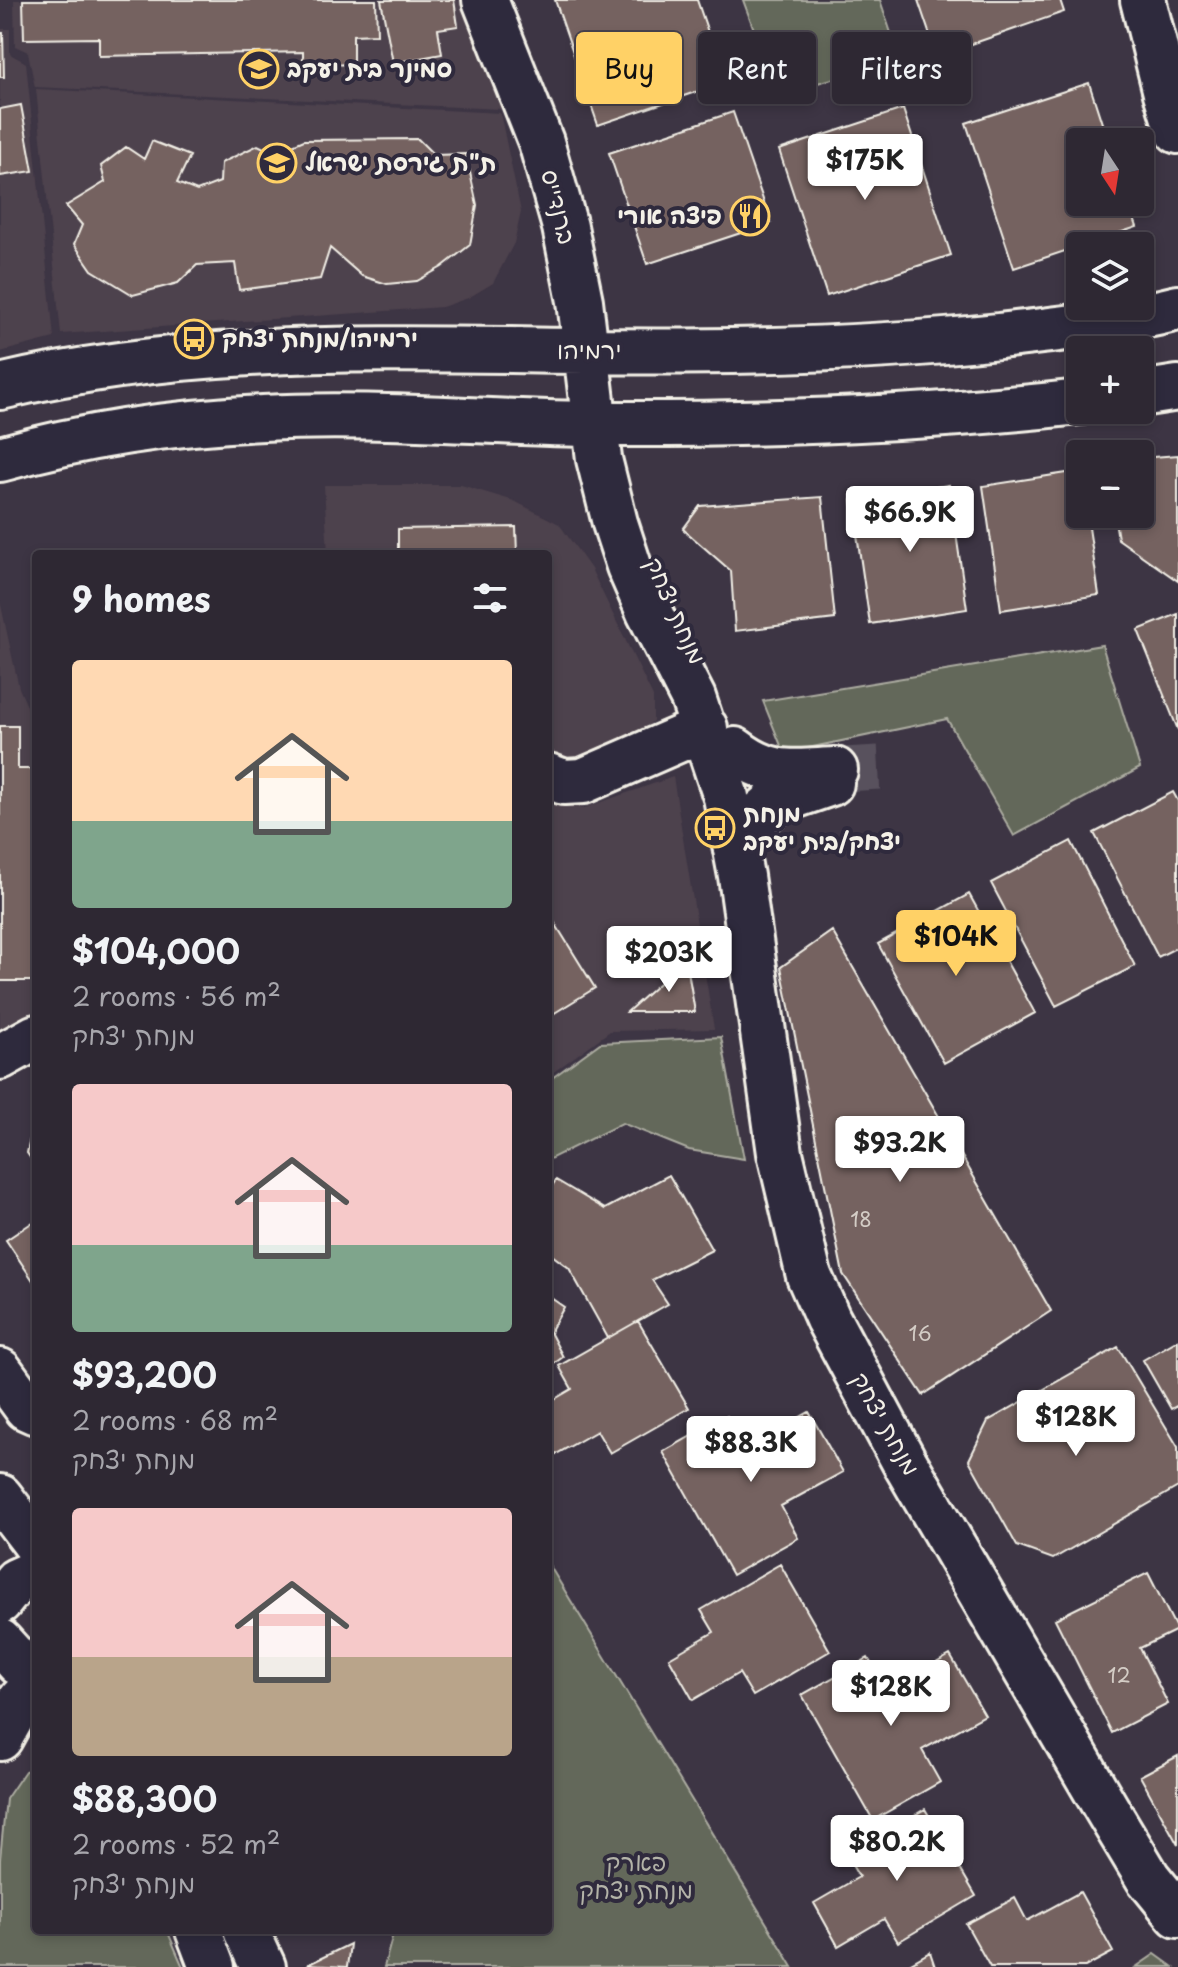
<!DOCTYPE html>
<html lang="en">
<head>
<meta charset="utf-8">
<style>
  body { margin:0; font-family:"Playpen Sans","Playpen Sans Hebrew",sans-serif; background:#3a343f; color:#f1f3f6; height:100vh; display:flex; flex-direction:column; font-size:30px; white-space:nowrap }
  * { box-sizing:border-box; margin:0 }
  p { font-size:26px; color:#a7a6ac }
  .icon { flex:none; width:44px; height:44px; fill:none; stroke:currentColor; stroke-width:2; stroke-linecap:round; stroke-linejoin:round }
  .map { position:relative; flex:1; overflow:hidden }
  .sheet { position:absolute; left:32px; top:550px; width:520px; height:1384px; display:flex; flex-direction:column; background:#2e2833; border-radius:8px; box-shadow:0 4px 12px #0003,0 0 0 2px #49444e }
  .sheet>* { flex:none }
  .top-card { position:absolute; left:576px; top:32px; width:482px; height:72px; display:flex; gap:16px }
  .needle { width:52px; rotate:168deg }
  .buttons { position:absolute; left:1066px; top:128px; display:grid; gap:16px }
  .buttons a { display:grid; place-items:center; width:88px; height:88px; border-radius:8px; background:#2e2833; box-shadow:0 4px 12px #0003,0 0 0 2px #49444e; font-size:40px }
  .price { position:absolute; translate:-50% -68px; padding:0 18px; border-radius:8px; background:#fff; color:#222; font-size:26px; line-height:52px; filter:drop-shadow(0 2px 4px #0008) }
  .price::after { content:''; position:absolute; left:50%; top:48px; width:24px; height:18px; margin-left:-12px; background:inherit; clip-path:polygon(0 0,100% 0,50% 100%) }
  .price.on { background:#ffd166; color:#111 }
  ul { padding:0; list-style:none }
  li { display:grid; align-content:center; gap:16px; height:424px; padding:0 40px }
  li span { display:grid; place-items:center; height:248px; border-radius:8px; color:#555 }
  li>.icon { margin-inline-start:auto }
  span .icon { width:144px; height:144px; fill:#fffc; stroke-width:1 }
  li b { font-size:34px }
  h2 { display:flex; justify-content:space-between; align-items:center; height:96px; padding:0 40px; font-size:34px }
  .tag { padding:0 28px; border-radius:8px; background:#2e2833; box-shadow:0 4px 12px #0003,0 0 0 2px #49444e; font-size:28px; line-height:72px }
  .tag.on { background:#ffd166; color:#111 }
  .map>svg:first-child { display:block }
  .built { fill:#4e424d }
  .green { fill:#63685a; stroke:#acaca1; stroke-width:2 }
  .building { fill:#756261; stroke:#f4f1e8; stroke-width:2 }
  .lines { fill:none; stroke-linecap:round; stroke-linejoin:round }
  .minor-tunnel { stroke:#58515d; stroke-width:44; stroke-dasharray:44 22; stroke-linecap:butt }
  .minor-casing { stroke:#f4f1e8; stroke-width:50 }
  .minor { stroke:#2f2a3d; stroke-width:44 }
  .labels { text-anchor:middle; stroke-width:8; stroke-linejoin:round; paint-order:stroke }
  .number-label { font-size:20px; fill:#d4cdc6 }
  .poi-label { font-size:24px; font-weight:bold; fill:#f4f1e8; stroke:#2f2a3d; text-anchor:start }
  .street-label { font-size:24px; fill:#f4f1e8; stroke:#2f2a3d }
  .park-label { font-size:24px; fill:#b3b3a8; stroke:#2f2a3d }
</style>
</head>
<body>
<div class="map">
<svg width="1178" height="1967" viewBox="0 0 1178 1967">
  <rect width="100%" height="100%" fill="#3d3544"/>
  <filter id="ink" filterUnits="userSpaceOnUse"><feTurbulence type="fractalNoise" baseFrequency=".0125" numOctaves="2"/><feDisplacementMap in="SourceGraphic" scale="16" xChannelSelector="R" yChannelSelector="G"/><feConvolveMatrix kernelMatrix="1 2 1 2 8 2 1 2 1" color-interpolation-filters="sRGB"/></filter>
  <g filter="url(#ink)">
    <!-- built -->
    <path class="built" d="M14,0h449l39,109 -467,-22 -7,-35 -13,-6z
      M0,29h10v25l16,9 28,275 -54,14z
      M36,89l464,24 21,99 -7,31 -21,40 -25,15 -26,9 -381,27z
      M324,485h137l53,16 45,23 32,45 62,128v24l-27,24 -56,21 -22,-14v-198h-220z
      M0,601l19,87 17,39v300l-36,20z
      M673,777l41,252 -104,2 -62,45v-277l36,9z"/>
    <!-- green -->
    <path class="green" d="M743,0h137l20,60 -122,34z
      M1102,645l38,123 -126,68 -67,-117 -163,34 -21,-52z
      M721,1037l23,122 -55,-9 -67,-27 -74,37v-79l52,-38z
      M548,1563l245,404h-409l9,-33 5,-4h150z
      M36,1767v163h131l16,37h-183v-108l6,-60 19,-28z
      M1155,1954l18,13h-37z"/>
    <!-- building -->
    <path class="building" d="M23,0h353l1,34 -24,1v29l-50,2v-14l-204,4v-18l-75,1z
      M381,0h73l4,26 -20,3 4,25 -49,9z
      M555,0h142l28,82 -127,43z
      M918,0h142l4,12 -127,44z
      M0,33h3l1,44h-4z
      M1089,83l19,59h-28v60h48l9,25 -123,41 -48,-145z
      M21,105l12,66 -33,5v-67z
      M903,109l48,146 -124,41 -48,-146z
      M733,112l38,111 -124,41 -38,-111z
      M418,139l16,16 32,-1 11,51 -7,40 -28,22 -25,14 -30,3 -25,-8 -32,-28 -10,31 -81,11 -4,-27 -38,2 -19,18 -45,12 -41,-25 -18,-26 8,-19 -16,-19 39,-24 -4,-16 25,-19 18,12 8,-18 38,15 -13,27 20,8 23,-9 1,-19 37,-18 16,8 30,-13z
      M1178,455v126l-60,-42 -4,-25h26v-56z
      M1080,471v43h7l12,81 -98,15 -18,-124z
      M949,485l18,124 -97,15 -18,-124z
      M822,497l13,122 -100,12 -4,-60 -48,-42 17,-23z
      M516,527l1,27h-119v-25z
      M1178,614v116l-40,-100z
      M36,695v19l-7,-16z
      M0,726h18v43h18v212h-36z
      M1173,792l5,9v146l-20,10 -64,-124z
      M1071,841l64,125 -79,40 -65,-123z
      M969,894l66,119 -91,50 -66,-119z
      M548,912l47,76 -47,29z
      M832,931l219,380 -128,84 -80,-121 -62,-307z
      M686,959l9,53h-68z
      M36,1110v56l-9,-13z
      M669,1175l43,75 -60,30 16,24 -60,34 -39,-70 -21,-16v-60l8,-12 49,29z
      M36,1220v65l-30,-45z
      M548,1296l16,11 -14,25 13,25 -15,11z
      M638,1321l51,87 -79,45 -13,-22 -46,26 -3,-6v-48l24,-14 -13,-23z
      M1178,1340v65l-7,4 -28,-49z
      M1118,1347l60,100v40l-125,72 -36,-13 -48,-86 19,-39z
      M809,1412l34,60 -62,34 17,32 -66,37 -69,-123 64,-36 18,32z
      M780,1564l50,87 -77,45 -14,-23 -46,27 -24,-42 45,-26 -13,-22z
      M1148,1573l29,57 -37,18 28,56 -56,29 -57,-114z
      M950,1655l35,60 -63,35 18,32 -67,38 -71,-125 66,-37 19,33z
      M1178,1756v89l-38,-69z
      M925,1809l51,87 -78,46 -14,-23 -46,27 -24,-43 45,-26 -13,-22z
      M1080,1892l33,60 -28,15h-95l-24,-43 49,-26 12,23z
      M350,1944l-3,23 -40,-2z
      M930,1952l5,15h-31z"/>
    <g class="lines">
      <!-- minor-tunnel -->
      <path class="minor-tunnel" d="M835,770l54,-3"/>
      <!-- minor casing -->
      <g class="minor-casing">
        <path id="minor" d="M485,0l56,142 24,85 15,74 19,158 16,64 14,43 20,46 44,86 33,99 15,79 39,277 29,123 19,43 77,144 201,345 42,70 30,37
          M1143,0l23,93 12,38
          M0,387c166,-40 341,-39 511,-37 162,3 326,3 488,-14 60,-7 120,-13 179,-28
          M1140,394l38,-6
          M0,459c85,-24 174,-37 263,-41 110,-6 222,5 333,6 162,1 323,-4 484,-22
          M735,750c36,28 58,22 100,20
          M548,776l16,6 19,-1 122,-53
          M746,827l27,-24 58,-20
          M0,1057l36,-20
          M0,1371l27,37 9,4
          M0,1497l36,47
          M0,1601l16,-20 20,-9
          M0,1642l19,21 17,7
          M0,1738l21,-38 15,-16
          M198,1930l14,37
          M246,1930l17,37"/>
      </g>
      <!-- minor -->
      <use href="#minor" class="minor"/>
    </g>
  </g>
  <!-- icons -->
  <defs>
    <g id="school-ring" transform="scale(2)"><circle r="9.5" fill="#2f2a3d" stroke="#ffd166" stroke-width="1.5"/><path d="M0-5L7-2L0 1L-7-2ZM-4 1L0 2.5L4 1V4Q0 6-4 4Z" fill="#ffd166"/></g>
    <g id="restaurant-ring" transform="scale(2)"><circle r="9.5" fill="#2f2a3d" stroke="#ffd166" stroke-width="1.5"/><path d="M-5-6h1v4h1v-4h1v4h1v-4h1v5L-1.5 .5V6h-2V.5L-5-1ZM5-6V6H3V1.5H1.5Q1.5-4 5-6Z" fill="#ffd166"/></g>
    <g id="bus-ring" transform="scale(2)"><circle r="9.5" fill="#2f2a3d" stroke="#ffd166" stroke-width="1.5"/><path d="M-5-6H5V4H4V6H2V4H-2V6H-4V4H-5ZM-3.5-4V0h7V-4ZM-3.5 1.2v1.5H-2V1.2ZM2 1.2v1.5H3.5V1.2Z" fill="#ffd166"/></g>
  </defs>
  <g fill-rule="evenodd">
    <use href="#school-ring" x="259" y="69"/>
    <use href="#school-ring" x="277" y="163"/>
    <use href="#restaurant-ring" x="750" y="216"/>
    <use href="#bus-ring" x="194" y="339"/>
    <use href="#bus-ring" x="715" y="828"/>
  </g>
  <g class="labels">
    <!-- number labels -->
    <g class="number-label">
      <text x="861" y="1227">18</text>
      <text x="920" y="1341">16</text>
      <text x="1119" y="1683">12</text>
    </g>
    <!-- poi labels -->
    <g class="poi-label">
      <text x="287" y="77">סמינר בית יעקב</text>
      <text x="305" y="171">ת"ת גירסת ישראל</text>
      <text x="722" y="224" text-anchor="end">פיצה אורי</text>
      <text x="222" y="347">ירמיהו/מנחת יצחק</text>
      <text x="743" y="822">מנחת<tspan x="743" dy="28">יצחק/בית יעקב</tspan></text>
    </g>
    <!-- street labels -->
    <g class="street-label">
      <text transform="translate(558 207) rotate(76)" y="8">ברנדייס</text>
      <text x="589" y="359">ירמיהו</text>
      <text transform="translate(675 611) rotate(66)" y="8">מנחת יצחק</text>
      <text transform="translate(885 1424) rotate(61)" y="8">מנחת יצחק</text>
    </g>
    <!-- park labels -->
    <g class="park-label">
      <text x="636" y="1871">פארק<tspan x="636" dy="28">מנחת יצחק</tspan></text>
    </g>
  </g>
</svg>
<div class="buttons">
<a><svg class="needle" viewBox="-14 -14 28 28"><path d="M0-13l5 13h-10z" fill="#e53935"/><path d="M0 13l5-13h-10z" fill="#a7a6ac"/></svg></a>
<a><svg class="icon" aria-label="layers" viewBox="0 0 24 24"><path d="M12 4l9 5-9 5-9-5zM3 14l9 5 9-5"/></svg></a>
<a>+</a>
<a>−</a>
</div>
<b class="price" style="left:865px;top:202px">$175K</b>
<b class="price" style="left:910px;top:554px">$66.9K</b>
<b class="price on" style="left:956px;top:978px">$104K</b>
<b class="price" style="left:669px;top:994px">$203K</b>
<b class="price" style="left:900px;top:1184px">$93.2K</b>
<b class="price" style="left:1076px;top:1458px">$128K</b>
<b class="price" style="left:751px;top:1484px">$88.3K</b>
<b class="price" style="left:891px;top:1728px">$128K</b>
<b class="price" style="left:897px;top:1883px">$80.2K</b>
<div class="top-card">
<a class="tag on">Buy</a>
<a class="tag">Rent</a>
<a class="tag">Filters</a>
</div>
<section class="sheet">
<h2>9 homes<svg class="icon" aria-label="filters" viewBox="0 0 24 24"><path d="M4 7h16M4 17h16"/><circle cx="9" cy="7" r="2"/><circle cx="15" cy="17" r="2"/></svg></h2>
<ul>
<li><span style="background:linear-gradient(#ffd9b3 65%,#7fa58c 0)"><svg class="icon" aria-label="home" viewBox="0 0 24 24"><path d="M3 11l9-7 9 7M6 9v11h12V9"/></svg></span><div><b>$104,000</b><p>2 rooms · 56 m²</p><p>מנחת יצחק</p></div></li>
<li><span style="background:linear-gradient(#f6c9c9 65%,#7fa58c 0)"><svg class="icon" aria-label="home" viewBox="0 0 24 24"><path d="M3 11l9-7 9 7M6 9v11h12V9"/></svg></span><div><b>$93,200</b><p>2 rooms · 68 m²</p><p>מנחת יצחק</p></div></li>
<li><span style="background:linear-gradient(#f6c9c9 60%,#b9a48a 0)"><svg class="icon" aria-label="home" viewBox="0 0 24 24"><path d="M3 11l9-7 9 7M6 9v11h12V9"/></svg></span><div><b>$88,300</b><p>2 rooms · 52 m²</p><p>מנחת יצחק</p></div></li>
</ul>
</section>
</div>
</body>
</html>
